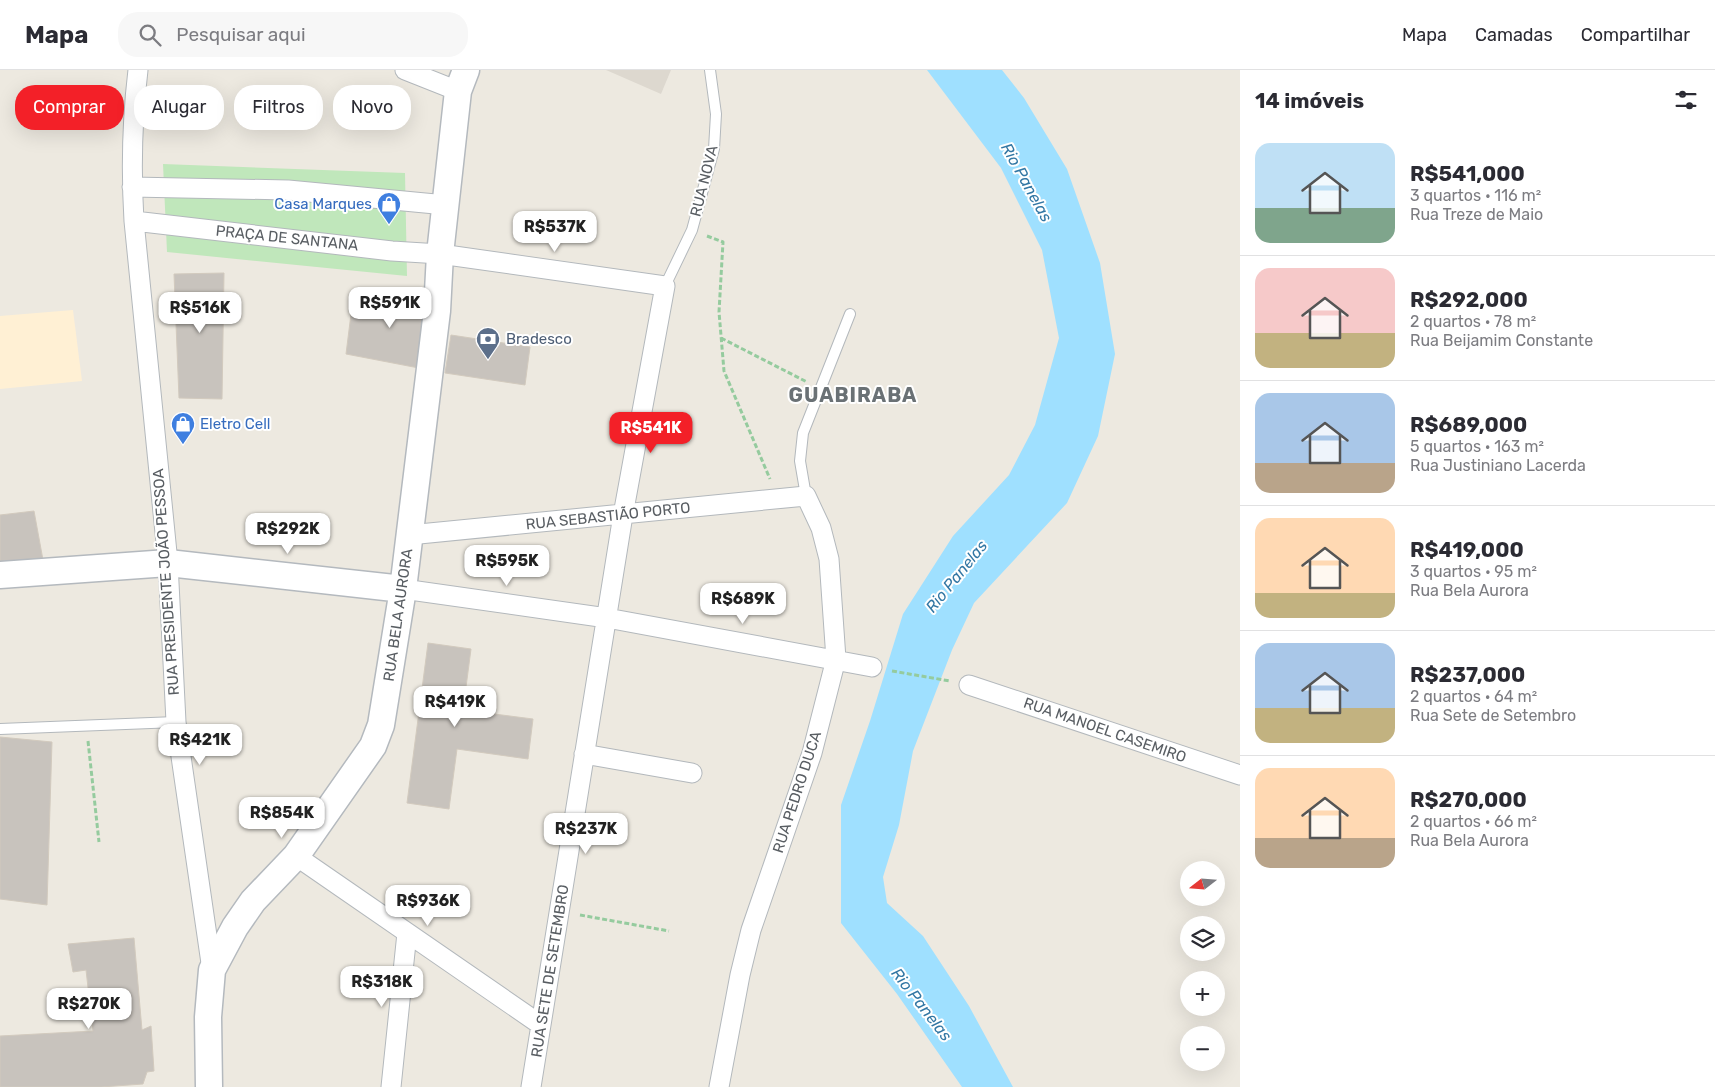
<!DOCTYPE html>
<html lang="pt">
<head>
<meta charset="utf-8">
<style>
  body { margin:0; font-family:Rubik,sans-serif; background:#f7f7f7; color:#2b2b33; height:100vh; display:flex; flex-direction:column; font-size:19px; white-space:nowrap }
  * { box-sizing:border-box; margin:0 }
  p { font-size:16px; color:#7c7c81 }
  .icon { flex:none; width:28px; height:28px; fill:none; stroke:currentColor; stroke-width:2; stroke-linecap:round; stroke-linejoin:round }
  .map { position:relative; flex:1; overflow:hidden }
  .sheet { display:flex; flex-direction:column; background:#fff; width:475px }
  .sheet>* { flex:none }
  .hud { position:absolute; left:15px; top:15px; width:475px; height:45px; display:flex; gap:10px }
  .needle { width:32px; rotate:253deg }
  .buttons { position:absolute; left:1180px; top:791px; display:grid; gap:10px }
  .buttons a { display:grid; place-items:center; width:45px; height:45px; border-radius:50%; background:#fff; box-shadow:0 5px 20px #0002; font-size:25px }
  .price { position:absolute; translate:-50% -42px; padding:0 11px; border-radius:10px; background:#fff; color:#222; font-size:16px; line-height:32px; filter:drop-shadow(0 1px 2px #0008) }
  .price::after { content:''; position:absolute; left:50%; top:30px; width:15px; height:11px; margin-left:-8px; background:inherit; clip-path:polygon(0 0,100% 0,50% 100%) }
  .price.current { background:#f32028; color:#fff }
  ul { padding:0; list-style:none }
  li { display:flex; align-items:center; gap:15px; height:125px; padding:0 15px }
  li+li { border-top:1px solid #e1e1e2 }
  li span { display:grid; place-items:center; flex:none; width:140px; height:100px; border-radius:15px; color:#555 }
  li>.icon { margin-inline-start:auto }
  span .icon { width:60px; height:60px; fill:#fffc; stroke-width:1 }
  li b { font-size:21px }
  h2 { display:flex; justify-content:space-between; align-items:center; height:60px; padding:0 15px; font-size:21px }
  .chip { padding:0 18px; border-radius:20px; background:#fff; box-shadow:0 5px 20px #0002; font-size:18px; line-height:45px }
  .chip.current { background:#f32028; color:#fff }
  header { display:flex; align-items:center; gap:30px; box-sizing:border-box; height:70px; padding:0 25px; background:#fff; border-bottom:1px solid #e1e1e2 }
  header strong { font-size:24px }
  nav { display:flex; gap:28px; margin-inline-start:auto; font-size:18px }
  .search { width:350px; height:45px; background:#f7f7f7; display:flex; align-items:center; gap:12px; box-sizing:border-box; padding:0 18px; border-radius:20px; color:#7c7c81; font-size:19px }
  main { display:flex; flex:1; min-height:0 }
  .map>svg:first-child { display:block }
  .commercial { fill:#fff0d4 }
  .education { fill:#ddd8cf }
  .green { fill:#c0e7bb }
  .water { fill:#9fe0ff }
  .building { fill:#c8c3bd; stroke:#d2cabe }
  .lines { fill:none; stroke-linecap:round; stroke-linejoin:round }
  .lane-casing { stroke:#b3b8bc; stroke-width:12 }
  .street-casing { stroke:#b3b8bc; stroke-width:21 }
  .secondary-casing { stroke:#b4b9be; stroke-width:29 }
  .path { stroke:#95cb9e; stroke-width:3; stroke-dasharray:5 2.5; stroke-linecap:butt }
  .lane { stroke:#fff; stroke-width:10 }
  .street { stroke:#fff; stroke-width:19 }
  .secondary { stroke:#fff; stroke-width:26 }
  .labels { text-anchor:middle; stroke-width:4; stroke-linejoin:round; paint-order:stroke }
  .street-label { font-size:15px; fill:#595e63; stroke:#fff }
  .shop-label { font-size:15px; fill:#366cbe; stroke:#fff; text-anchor:end }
  .service-label { font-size:15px; fill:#4e5e75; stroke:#fff; text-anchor:start }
  .water-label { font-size:16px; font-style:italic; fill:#3277a4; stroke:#fff }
  .district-label { font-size:20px; font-weight:bold; letter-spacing:1px; fill:#6a7175; stroke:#fff }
</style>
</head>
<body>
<header>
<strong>Mapa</strong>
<div class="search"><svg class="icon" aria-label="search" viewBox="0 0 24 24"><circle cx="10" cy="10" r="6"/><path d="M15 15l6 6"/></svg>Pesquisar aqui</div>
<nav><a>Mapa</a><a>Camadas</a><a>Compartilhar</a></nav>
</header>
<main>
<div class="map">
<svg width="1240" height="1017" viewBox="0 0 1240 1017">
  <rect width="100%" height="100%" fill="#ede9e0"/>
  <!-- commercial -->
  <path class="commercial" d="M73,240l9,71 -82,8v-73z"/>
  <!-- education -->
  <path class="education" d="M606,0h65l-10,24z"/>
  <!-- green -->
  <path class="green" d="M163,94l242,9 2,103 -240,-24z"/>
  <!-- water -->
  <path class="water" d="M927,0h75l22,28 43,71 33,94 15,91 -17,82 -31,67 -93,100 -22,47 -39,101 -14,74 -16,52 4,26 36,33 46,70 44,81h-51l-65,-93 -56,-71v-118l29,-84 33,-107 50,-78 56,-61 26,-50 24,-87 -17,-88 -41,-82z"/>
  <!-- building -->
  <path class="building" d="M224,203l-2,126 -43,-1 -5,-124z
    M354,220l81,14 -11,65 -78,-15z
    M451,265l79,12 -5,38 -80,-12z
    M34,441l9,49 -43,4v-49z
    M428,573l43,6 -8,61 70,9 -5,40 -71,-10 -8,60 -42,-6z
    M0,667l52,5 -5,163 -47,-6z
    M134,868l8,92 9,-4 3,45 -7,1 -4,12 -42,3h-101v-51l93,-5 -7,-61 -13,2 -5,-28z"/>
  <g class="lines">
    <!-- lane casing -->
    <g class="lane-casing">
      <path id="lane" d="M665,216l27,-56 22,-81 2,-35 -6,-44
        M806,426l-6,-35 3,-28 47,-119
        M0,659l176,-7"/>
    </g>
    <!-- street casing -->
    <g class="street-casing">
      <path id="street" d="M138,0c-6,50 -7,101 -4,151l34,342 8,159 36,248
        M405,0l53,21
        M132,117l156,3 158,15
        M134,151l258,30 48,3 225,32 -42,229 -92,572
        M409,465l397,-39 15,32 8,31 7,100 -24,94 -61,177 -11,45 -21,112
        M403,519l204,29 265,49
        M969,615l271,90
        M584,684l108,19
        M296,786l245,169
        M391,1017l16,-154"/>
    </g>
    <!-- secondary casing -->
    <g class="secondary-casing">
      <path id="secondary" d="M0,505l168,-12 235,26
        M209,1017l-1,-70 4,-47 23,-43 18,-26 43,-45 77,-110 8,-21 22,-136 34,-278 3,-57 18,-163 8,-21"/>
    </g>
    <!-- path -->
    <path class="path" d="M707,166l16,6 -4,70 5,59 46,108
      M721,268l86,44
      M892,601l58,10
      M88,671l11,101
      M580,845l89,16"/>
    <!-- lane -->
    <use href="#lane" class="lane"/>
    <!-- street -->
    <use href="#street" class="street"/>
    <!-- secondary -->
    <use href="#secondary" class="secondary"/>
  </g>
  <!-- icons -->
  <defs>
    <g id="shop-pin" transform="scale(1.25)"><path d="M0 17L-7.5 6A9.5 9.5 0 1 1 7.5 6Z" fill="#3f7fe0" stroke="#fff"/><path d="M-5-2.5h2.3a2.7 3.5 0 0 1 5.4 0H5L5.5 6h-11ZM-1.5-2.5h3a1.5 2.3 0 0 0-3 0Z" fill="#fff"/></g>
    <g id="bank-pin" transform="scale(1.25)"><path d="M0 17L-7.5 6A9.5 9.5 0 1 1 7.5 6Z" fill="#5c6f8a" stroke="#fff"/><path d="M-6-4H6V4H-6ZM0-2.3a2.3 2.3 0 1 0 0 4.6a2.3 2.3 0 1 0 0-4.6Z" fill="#fff"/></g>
  </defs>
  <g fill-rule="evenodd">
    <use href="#shop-pin" x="389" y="134"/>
    <use href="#bank-pin" x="488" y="269"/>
    <use href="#shop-pin" x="183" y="354"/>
  </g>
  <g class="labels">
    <!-- street labels -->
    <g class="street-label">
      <text transform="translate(704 111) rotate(-76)" y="5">RUA NOVA</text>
      <text transform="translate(287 168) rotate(6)" y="5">PRAÇA DE SANTANA</text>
      <text transform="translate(608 446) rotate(-6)" y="5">RUA SEBASTIÃO PORTO</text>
      <text transform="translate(166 512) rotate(-94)" y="5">RUA PRESIDENTE JOÃO PESSOA</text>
      <text transform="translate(398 545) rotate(-82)" y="5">RUA BELA AURORA</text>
      <text transform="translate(1105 660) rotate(19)" y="5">RUA MANOEL CASEMIRO</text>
      <text transform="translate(797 722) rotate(-72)" y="5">RUA PEDRO DUCA</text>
      <text transform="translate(550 901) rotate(-81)" y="5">RUA SETE DE SETEMBRO</text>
    </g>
    <!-- shop labels -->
    <g class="shop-label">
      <text x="372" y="139">Casa Marques</text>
      <text x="200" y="359" text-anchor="start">Eletro Cell</text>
    </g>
    <!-- service labels -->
    <g class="service-label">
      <text x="506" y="274">Bradesco</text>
    </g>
    <!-- water labels -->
    <g class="water-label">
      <text transform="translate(1027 112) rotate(61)" y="6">Rio Panelas</text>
      <text transform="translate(956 506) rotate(-51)" y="6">Rio Panelas</text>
      <text transform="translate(922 934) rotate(52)" y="6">Rio Panelas</text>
    </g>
    <!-- district labels -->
    <g class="district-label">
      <text x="853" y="332">GUABIRABA</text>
    </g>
  </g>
</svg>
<div class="buttons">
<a><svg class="needle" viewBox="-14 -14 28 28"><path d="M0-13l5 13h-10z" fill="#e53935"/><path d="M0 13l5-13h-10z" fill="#7c7c81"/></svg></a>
<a><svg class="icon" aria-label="layers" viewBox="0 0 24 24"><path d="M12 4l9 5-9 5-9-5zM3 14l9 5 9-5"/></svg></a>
<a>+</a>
<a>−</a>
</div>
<b class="price" style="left:555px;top:183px">R$537K</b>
<b class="price" style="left:390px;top:259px">R$591K</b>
<b class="price" style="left:200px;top:264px">R$516K</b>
<b class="price current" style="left:651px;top:384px">R$541K</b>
<b class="price" style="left:288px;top:485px">R$292K</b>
<b class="price" style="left:507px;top:517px">R$595K</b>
<b class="price" style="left:743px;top:555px">R$689K</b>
<b class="price" style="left:455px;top:658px">R$419K</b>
<b class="price" style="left:200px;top:696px">R$421K</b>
<b class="price" style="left:282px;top:769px">R$854K</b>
<b class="price" style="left:586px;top:785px">R$237K</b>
<b class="price" style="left:428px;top:857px">R$936K</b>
<b class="price" style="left:382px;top:938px">R$318K</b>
<b class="price" style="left:89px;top:960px">R$270K</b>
<div class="hud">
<a class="chip current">Comprar</a>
<a class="chip">Alugar</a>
<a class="chip">Filtros</a>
<a class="chip">Novo</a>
</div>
</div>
<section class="sheet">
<h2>14 imóveis<svg class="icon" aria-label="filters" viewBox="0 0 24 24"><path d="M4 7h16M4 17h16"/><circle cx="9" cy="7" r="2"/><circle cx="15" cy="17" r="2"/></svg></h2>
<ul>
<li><span style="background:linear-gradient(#bfe0f5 65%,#7fa58c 0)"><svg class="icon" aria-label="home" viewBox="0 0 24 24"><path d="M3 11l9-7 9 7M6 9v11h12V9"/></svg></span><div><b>R$541,000</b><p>3 quartos · 116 m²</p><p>Rua Treze de Maio</p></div></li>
<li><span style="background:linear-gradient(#f6c9c9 65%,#c2b280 0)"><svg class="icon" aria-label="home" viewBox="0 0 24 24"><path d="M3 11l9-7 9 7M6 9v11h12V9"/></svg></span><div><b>R$292,000</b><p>2 quartos · 78 m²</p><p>Rua Beijamim Constante</p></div></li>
<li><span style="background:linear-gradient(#a9c7e8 70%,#b9a48a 0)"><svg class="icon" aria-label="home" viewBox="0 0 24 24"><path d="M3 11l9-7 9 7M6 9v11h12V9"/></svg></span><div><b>R$689,000</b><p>5 quartos · 163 m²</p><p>Rua Justiniano Lacerda</p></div></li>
<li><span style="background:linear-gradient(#ffd9b3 75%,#c2b280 0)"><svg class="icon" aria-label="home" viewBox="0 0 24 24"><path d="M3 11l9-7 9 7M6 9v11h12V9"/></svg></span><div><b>R$419,000</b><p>3 quartos · 95 m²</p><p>Rua Bela Aurora</p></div></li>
<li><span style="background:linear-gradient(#a9c7e8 65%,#c2b280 0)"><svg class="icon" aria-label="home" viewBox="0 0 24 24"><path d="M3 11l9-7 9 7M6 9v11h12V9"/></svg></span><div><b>R$237,000</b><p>2 quartos · 64 m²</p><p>Rua Sete de Setembro</p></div></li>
<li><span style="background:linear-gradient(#ffd9b3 70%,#b9a48a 0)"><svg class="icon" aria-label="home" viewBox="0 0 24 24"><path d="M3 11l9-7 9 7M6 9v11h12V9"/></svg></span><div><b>R$270,000</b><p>2 quartos · 66 m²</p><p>Rua Bela Aurora</p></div></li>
</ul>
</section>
</main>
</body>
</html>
